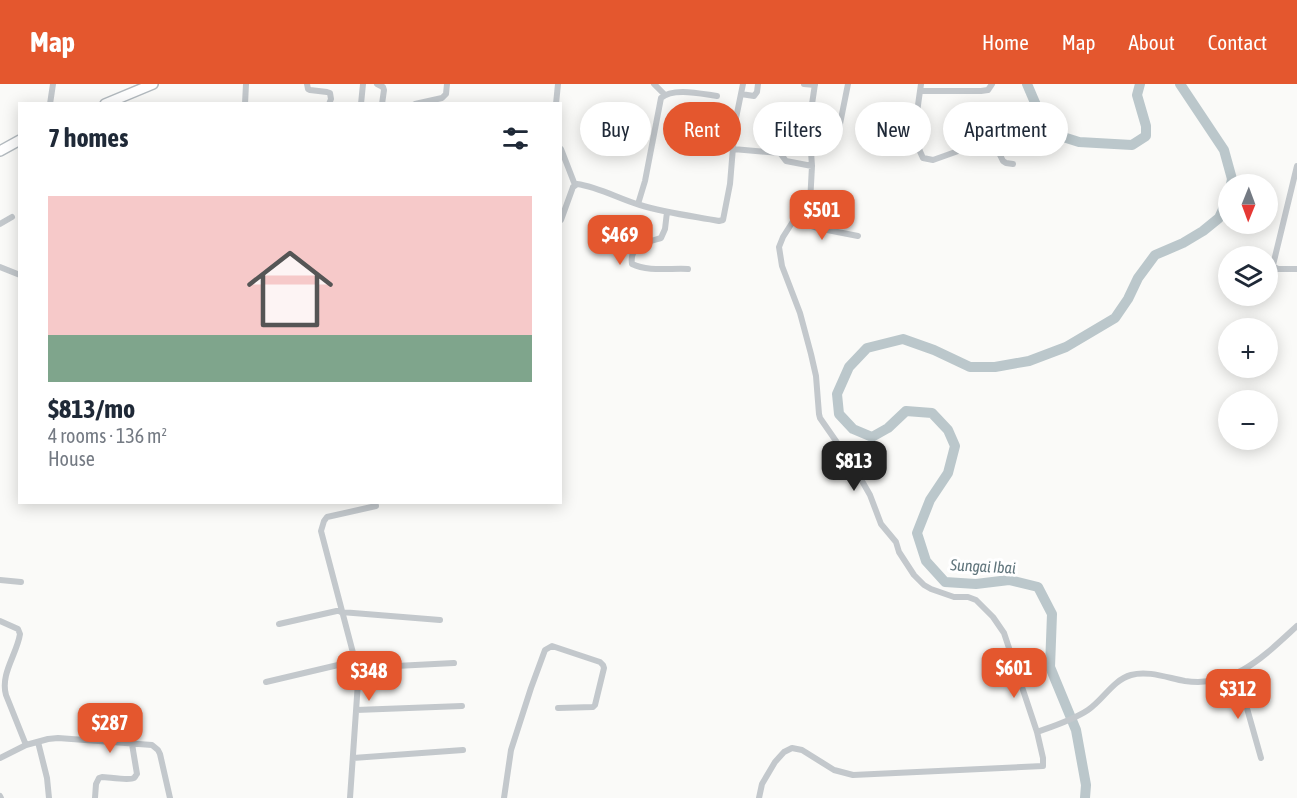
<!DOCTYPE html>
<html lang="en">
<head>
<meta charset="utf-8">
<style>
  body { margin:0; font-family:"Asap Condensed",sans-serif; background:#f2f2f3; color:#1f2937; height:100vh; display:flex; flex-direction:column; font-size:22px; white-space:nowrap }
  * { box-sizing:border-box; margin:0 }
  p { font-size:20px; color:#747a83 }
  .icon { flex:none; width:33px; height:33px; fill:none; stroke:currentColor; stroke-width:2; stroke-linecap:round; stroke-linejoin:round }
  .map { position:relative; flex:1; overflow:hidden }
  .side { position:absolute; left:18px; top:18px; width:544px; height:402px; display:flex; flex-direction:column; background:#fff; border-radius:0px; box-shadow:0 3px 15px #0003 }
  .side>* { flex:none }
  .banner { position:absolute; left:580px; top:18px; width:570px; height:54px; display:flex; gap:12px }
  .needle { width:39px; rotate:181deg }
  .fabs { position:absolute; left:1218px; top:90px; display:grid; gap:12px }
  .fabs a { display:grid; place-items:center; width:60px; height:60px; border-radius:50%; background:#fff; box-shadow:0 3px 15px #0003; font-size:30px }
  .price { position:absolute; translate:-50% -51px; padding:0 14px; border-radius:12px; background:#e4572e; color:#fff; font-size:20px; line-height:39px; filter:drop-shadow(0 2px 3px #0008) }
  .price::after { content:''; position:absolute; left:50%; top:36px; width:18px; height:14px; margin-left:-9px; background:inherit; clip-path:polygon(0 0,100% 0,50% 100%) }
  .price.current { background:#222; color:#fff }
  ul { padding:0; list-style:none }
  li { display:grid; align-content:center; gap:12px; height:318px; padding:0 30px }
  li span { display:grid; place-items:center; height:186px; border-radius:0px; color:#555 }
  li>.icon { margin-inline-start:auto }
  span .icon { width:108px; height:108px; fill:#fffc; stroke-width:1 }
  li b { font-size:26px }
  h2 { display:flex; justify-content:space-between; align-items:center; height:72px; padding:0 30px; font-size:26px }
  .chip { padding:0 21px; border-radius:27px; background:#fff; box-shadow:0 3px 15px #0003; font-size:21px; line-height:54px }
  .chip.current { background:#e4572e; color:#fff }
  header { display:flex; align-items:center; gap:36px; box-sizing:border-box; height:84px; padding:0 30px; background:#e4572e; color:#fff }
  header strong { font-size:28px }
  nav { display:flex; gap:33px; margin-inline-start:auto; font-size:21px }
  .map>svg:first-child { display:block }
  .lines { fill:none; stroke-linecap:round; stroke-linejoin:round }
  .river { stroke:#bbc7cb; stroke-width:10 }
  .secondary-casing { stroke:#b3babf; stroke-width:12 }
  .minor { stroke:#c3c8cc; stroke-width:6 }
  .secondary { stroke:#fff; stroke-width:9 }
  .labels { text-anchor:middle; stroke-width:6; stroke-linejoin:round; paint-order:stroke }
  .water-label { font-size:16px; font-style:italic; fill:#60757c; stroke:#fff }
</style>
</head>
<body>
<header>
<strong>Map</strong>
<nav><a>Home</a><a>Map</a><a>About</a><a>Contact</a></nav>
</header>
<div class="map">
<svg width="1297" height="714" viewBox="0 0 1297 714">
  <rect width="100%" height="100%" fill="#fafaf8"/>
  <g class="lines">
    <!-- river -->
    <path class="river" d="M1027,0l15,35 18,17 19,6 53,3 14,-9v-10l-9,-31 3,-11
      M1180,0l44,66 8,29 -1,5
      M1085,714l1,-13 -10,-55 -26,-63 2,-53 -14,-27 -29,-7 -33,4 -31,-2 -19,-21 -9,-28 13,-33 18,-27 7,-27 -7,-16 -16,-17 -26,-2 -18,17 -16,9 -19,-8 -14,-15 -2,-20 12,-27 18,-19 36,-9 31,11 36,17h25l34,-6 37,-14 49,-29 13,-19 10,-21 17,-23 28,-12 20,-12 16,-13 9,-20"/>
    <!-- secondary casing -->
    <g class="secondary-casing">
      <path id="secondary" d="M105,20l48,-20
        M0,67l20,-11"/>
    </g>
    <!-- minor -->
    <path class="minor" d="M307,0l1,5 2,1 17,2 3,1 1,6 -2,5
      M377,0l6,3 1,3 -2,14
      M654,0l11,11
      M804,0l11,1
      M921,0c-3,23 -10,52 2,74l10,2 56,-20 5,3 9,18 3,2 7,1
      M920,7h61l7,-1 4,-6
      M741,10l13,2 3,-4 1,-8
      M50,20l3,-20
      M245,20l1,-20
      M361,20l2,-20
      M415,20l27,-6 4,-4 1,-10
      M556,20l2,-20
      M839,45l9,-45
      M561,65l14,36
      M733,65l47,4 6,8 26,5
      M1297,82l-24,99 1,2 4,2h19
      M638,120l7,-23 16,-83c12,-11 41,-4 56,-2
      M667,128l-2,17 -4,9c-14,4 -32,7 -29,26 16,8 38,4 56,5
      M561,136l12,-33 4,-3c22,3 42,15 63,21 26,8 52,11 79,16l4,-1 7,-36 5,-61 8,-39
      M794,136l23,8 41,8
      M0,140l12,-7
      M0,183l20,8
      M0,496l21,2
      M341,528l99,8
      M0,537l18,8 2,5c-3,20 -20,40 -14,61l20,50 -26,13
      M279,540l62,-14
      M357,584l97,-5
      M1236,590l3,6 22,78
      M266,598l89,-21
      M356,626l106,-4
      M1037,648c17,-6 36,-12 51,-22 15,-10 25,-30 43,-35 17,-5 37,3 54,6 49,7 79,-25 112,-55
      M38,658l9,36 2,20
      M26,661l22,-6 10,-1 94,7 6,5 2,4 10,44
      M353,674l110,-8
      M0,712l1,2
      M95,714l1,-14 3,-6 3,-1c6,0 27,4 32,1 1,-1 2,-3 3,-4l-5,-30
      M350,714l8,-116 -1,-14 -36,-137 3,-10 3,-4 49,-11 -1,-4
      M504,714l7,-48 20,-62 14,-38 7,-4 48,16 3,3 1,3 -9,37 -2,2 -35,1
      M759,714l3,-14 13,-22 9,-10 8,-4 10,2 32,20 19,5 190,-9v-8l-6,-26 -33,-99 -11,-16 -17,-17 -8,-3h-14l-23,-8 -7,-4 -10,-10 -15,-23 -3,-10 -15,-18 -11,-29 -16,-28 -34,-49 -1,-4 -3,-38 -5,-22 -11,-41 -18,-47 -3,-19 4,-10 7,-11 4,-6 13,-11 3,-6 2,-37 -3,-42 6,-40"/>
    <!-- secondary -->
    <use href="#secondary" class="secondary"/>
  </g>
  <g class="labels">
    <!-- water labels -->
    <g class="water-label">
      <text transform="translate(983 482) rotate(3)" y="6">Sungai Ibai</text>
    </g>
  </g>
</svg>
<div class="fabs">
<a><svg class="needle" viewBox="-14 -14 28 28"><path d="M0-13l5 13h-10z" fill="#e53935"/><path d="M0 13l5-13h-10z" fill="#747a83"/></svg></a>
<a><svg class="icon" aria-label="layers" viewBox="0 0 24 24"><path d="M12 4l9 5-9 5-9-5zM3 14l9 5 9-5"/></svg></a>
<a>+</a>
<a>−</a>
</div>
<b class="price" style="left:822px;top:157px">$501</b>
<b class="price" style="left:620px;top:182px">$469</b>
<b class="price current" style="left:854px;top:408px">$813</b>
<b class="price" style="left:1014px;top:615px">$601</b>
<b class="price" style="left:369px;top:618px">$348</b>
<b class="price" style="left:1238px;top:636px">$312</b>
<b class="price" style="left:110px;top:670px">$287</b>
<div class="banner">
<a class="chip">Buy</a>
<a class="chip current">Rent</a>
<a class="chip">Filters</a>
<a class="chip">New</a>
<a class="chip">Apartment</a>
</div>
<section class="side">
<h2>7 homes<svg class="icon" aria-label="filters" viewBox="0 0 24 24"><path d="M4 7h16M4 17h16"/><circle cx="9" cy="7" r="2"/><circle cx="15" cy="17" r="2"/></svg></h2>
<ul>
<li><span style="background:linear-gradient(#f6c9c9 75%,#7fa58c 0)"><svg class="icon" aria-label="home" viewBox="0 0 24 24"><path d="M3 11l9-7 9 7M6 9v11h12V9"/></svg></span><div><b>$813/mo</b><p>4 rooms · 136 m²</p><p>House</p></div></li>
</ul>
</section>
</div>
</body>
</html>
